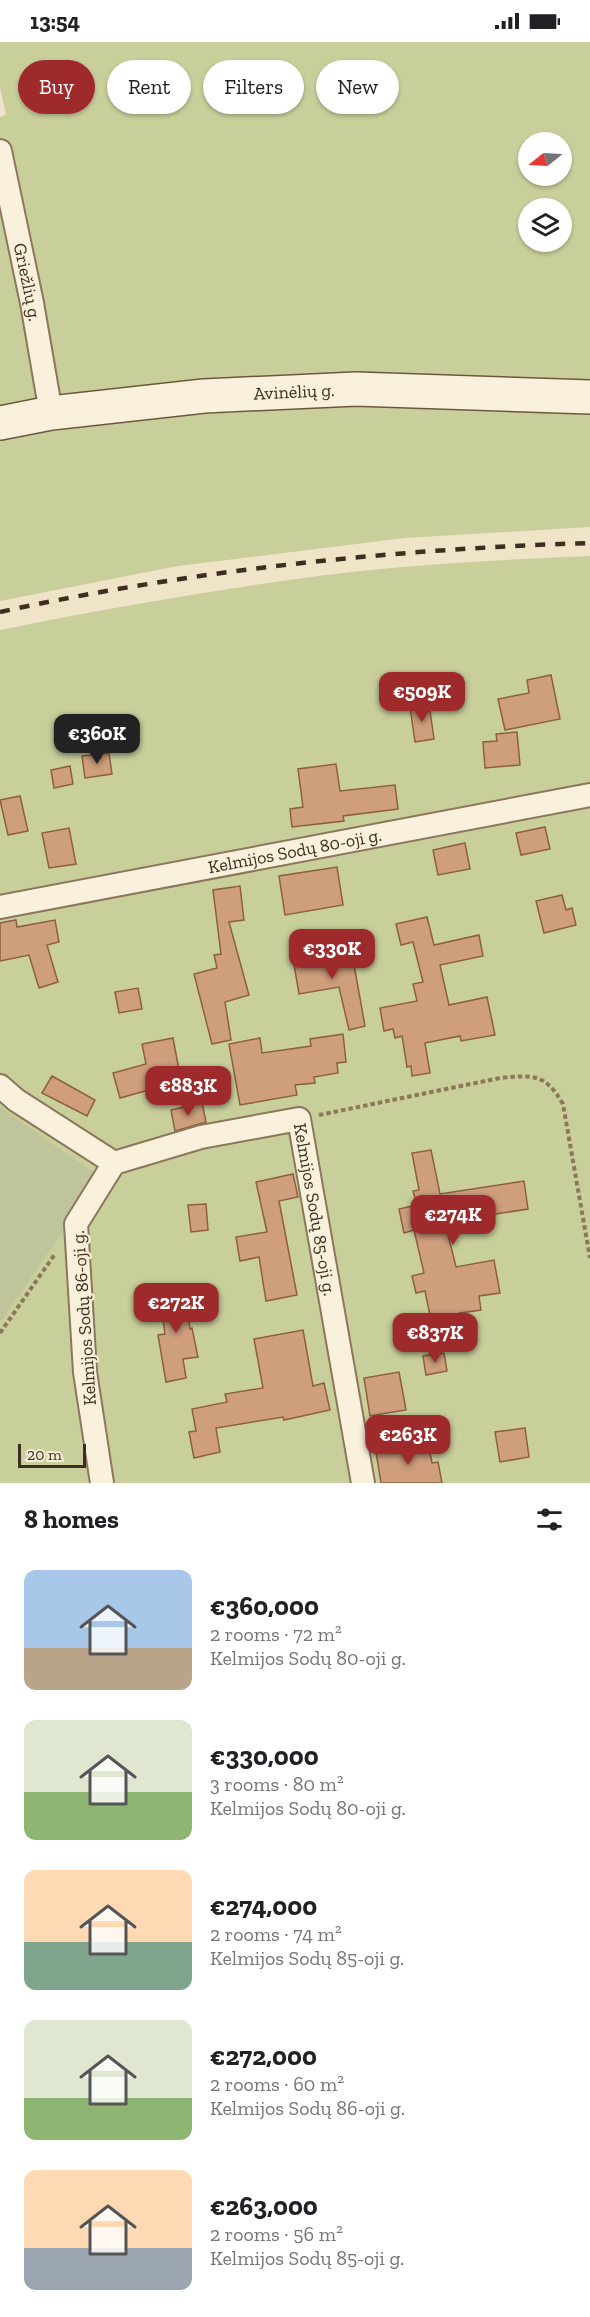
<!DOCTYPE html>
<html lang="en">
<head>
<meta charset="utf-8">
<style>
  body { margin:0; font-family:"Zilla Slab",serif; background:#f2f2f2; color:#202124; height:100vh; display:flex; flex-direction:column; font-size:22px; white-space:nowrap }
  * { box-sizing:border-box; margin:0 }
  p { font-size:20px; color:#757577 }
  .icon { flex:none; width:33px; height:33px; fill:none; stroke:currentColor; stroke-width:2; stroke-linecap:round; stroke-linejoin:round }
  .map { position:relative; height:1441px; overflow:hidden }
  .sheet { display:flex; flex-direction:column; background:#fff; flex:1 }
  .sheet>* { flex:none }
  .banner { position:absolute; left:18px; top:18px; width:555px; height:54px; display:flex; gap:12px }
  .needle { width:39px; rotate:252deg }
  .fabs { position:absolute; left:518px; top:90px; display:grid; gap:12px }
  .fabs a { display:grid; place-items:center; width:54px; height:54px; border-radius:50%; background:#fff; box-shadow:0 2px 4px #0004; font-size:30px }
  .scale { position:absolute; left:18px; bottom:15px; width:68px; box-sizing:border-box; padding-left:6px; border:3px solid #3d2e20; border-top:0; font-size:16px; line-height:21px; white-space:nowrap; color:#3d2e20; -webkit-text-stroke:4px #f7eed8; paint-order:stroke }
  .price { position:absolute; translate:-50% -51px; padding:0 14px; border-radius:12px; background:#9e2a2b; color:#fff; font-size:20px; line-height:39px; filter:drop-shadow(0 2px 3px #0008) }
  .price::after { content:''; position:absolute; left:50%; top:36px; width:18px; height:14px; margin-left:-9px; background:inherit; clip-path:polygon(0 0,100% 0,50% 100%) }
  .price.current { background:#222; color:#fff }
  ul { padding:0; list-style:none }
  li { display:flex; align-items:center; gap:18px; height:150px; padding:0 24px }
  li span { display:grid; place-items:center; flex:none; width:168px; height:120px; border-radius:12px; color:#555 }
  li>.icon { margin-inline-start:auto }
  span .icon { width:72px; height:72px; fill:#fffc; stroke-width:1 }
  li b { font-size:26px }
  h2 { display:flex; justify-content:space-between; align-items:center; height:72px; padding:0 24px; font-size:26px }
  .tag { padding:0 21px; border-radius:27px; background:#fff; box-shadow:0 2px 4px #0004; font-size:21px; line-height:54px }
  .tag.current { background:#9e2a2b; color:#fff }
  .status { display:flex; justify-content:space-between; align-items:center; height:42px; padding:0 30px; background:#fff; direction:ltr }
  .status svg { height:16px; fill:currentColor }
  .map>svg:first-child { display:block }
  .green { fill:#c9cf9b; fill-rule:evenodd }
  .cemetery { fill:#bfc49a }
  .building { fill:#cf9f7d; stroke:#8d5f41; stroke-width:1.5 }
  .lines { fill:none; stroke-linecap:round; stroke-linejoin:round }
  .minor-casing { stroke:#8d765c; stroke-width:26 }
  .secondary-casing { stroke:#6f573f; stroke-width:36 }
  .path { stroke:#8d765c; stroke-width:4; stroke-dasharray:4.5 3; stroke-linecap:butt }
  .minor { stroke:#faf1dc; stroke-width:22 }
  .secondary { stroke:#faf1dc; stroke-width:33 }
  .rail { stroke:#3d2e20; stroke-width:4.5; stroke-dasharray:10 10; stroke-linecap:butt }
  .labels { text-anchor:middle; stroke-width:4.5; stroke-linejoin:round; paint-order:stroke }
  .street-label { font-size:18px; fill:#3d2e20; stroke:#f7eed8 }
</style>
</head>
<body>
<div class="status"><b>13:54</b><svg viewBox="0 0 49 12"><path d="M0 12V9h3v3zM5 12V6h3v6zM10 12V3h3v9zM15 12V0h3v12zM26 1h20v11H26zM47 4h2v5h-2z"/></svg></div>
<div class="map">
<svg width="590" height="1441" viewBox="0 0 590 1441">
  <rect width="100%" height="100%" fill="#f0e4c8"/>
  <!-- green -->
  <path class="green" d="M0,0h590v341l-590,24v-290l6,-2 -6,-27zM528,100h33v34h-33zM528,166h33v34h-33z
    M371,362l219,6v117l-185,11 -227,28 -178,35v-164l190,-22z
    M590,514v927h-590v-853c98,-20 197,-37 296,-51 97,-14 196,-19 294,-23z"/>
  <!-- cemetery -->
  <path class="cemetery" d="M0,1065l100,70 -100,146z"/>
  <!-- building -->
  <path class="building" d="M551,633l9,44 -55,11 -7,-31 31,-6 -2,-13z
    M429,662l5,35 -19,3 -5,-35z
    M517,690l3,33 -35,3 -2,-26 14,-1 -1,-7z
    M109,711l3,21 -27,4 -3,-22z
    M336,722l4,27 55,-6 3,24 -55,7 1,5 -52,6 -2,-18 13,-2 -5,-38z
    M70,724l3,18 -19,4 -3,-18z
    M20,754l8,35 -20,4 -8,-35z
    M545,785l5,22 -29,6 -5,-22z
    M69,786l7,36 -27,4 -7,-35z
    M465,801l5,26 -32,6 -5,-25z
    M337,825l6,38 -58,10 -6,-39z
    M240,844l4,34 -15,2 20,73 -24,7 6,38 -19,4 -18,-70 23,-6 -3,-13 7,-1 -8,-64z
    M562,853l4,15 6,-2 4,17 -32,8 -8,-32z
    M427,875l7,28 45,-10 4,21 -43,9 9,40 38,-8 8,38 -34,6 -1,-5 -35,7 5,30 -18,3 -1,-10 -4,1 -5,-31 -7,2 -2,-9 -9,2 -4,-23 37,-7 -4,-17 10,-2 -10,-40 -12,3 -5,-21z
    M16,878l1,7 38,-7 4,22 -12,3 11,37 -19,6 -10,-33 -29,6v-38z
    M351,906l14,78 -16,4 -10,-43 -40,7 -6,-35z
    M138,946l4,21 -23,4 -4,-21z
    M343,992l3,28 -9,1 1,10 -24,4 1,6 -20,2 2,10 -57,10 -11,-61 31,-6 2,15 49,-7 -1,-7z
    M173,996l8,43 -61,17 -7,-25 33,-9 -4,-20z
    M52,1034l43,24 -8,16 -45,-23z
    M202,1061l4,19 -31,9 -4,-21z
    M431,1108l9,44 84,-13 4,28 -83,13 11,45 38,-7 6,33 -21,3 2,14 -21,3 5,27 -29,5 -11,-54 -9,2 -4,-17 12,-3 -10,-43 -10,3 -5,-24 18,-4 -4,-14 6,-1 -7,-37z
    M293,1132l5,23 -19,4 18,94 -31,6 -7,-44 -19,4 -4,-24 31,-5 -11,-50z
    M206,1162l2,26 -17,2 -3,-27z
    M185,1246l5,41 2,-1 6,29 -15,2 3,19 -20,4 -8,-47 7,-1 -6,-43z
    M303,1288l10,56 11,-3 6,27 -46,10 -1,-3 -67,11 4,24 -26,6 -5,-26 7,-1 -4,-22 35,-7 -2,-8 38,-6 -9,-49z
    M444,1311l3,18 -21,4 -3,-19z
    M399,1330l7,38 -36,6 -6,-38z
    M525,1386l4,29 -29,5 -5,-30z
    M428,1401l4,20 6,-1 4,21h-61l-5,-31z"/>
  <g class="lines">
    <!-- minor casing -->
    <g class="minor-casing">
      <g id="minor">
        <path id="s1" d="M0,109l32,152 19,110"/>
        <path id="s2" d="M0,865l590,-112"/>
        <path id="s3" d="M0,1044l16,14 98,63 87,-26 98,-18 64,364"/>
        <path d="M102,1441l-17,-111 -9,-148 38,-61"/>
      </g>
    </g>
    <!-- secondary casing -->
    <g class="secondary-casing">
      <g id="secondary">
        <path id="s4" d="M0,381l51,-10 153,-17 152,-7 234,8"/>
      </g>
    </g>
    <!-- path -->
    <path class="path" d="M319,1073l181,-37c33,-3 45,-5 63,26l27,154
      M0,1291l55,-79"/>
    <!-- minor -->
    <use href="#minor" class="minor"/>
    <!-- secondary -->
    <use href="#secondary" class="secondary"/>
    <!-- rail -->
    <path class="rail" d="M0,570c193,-42 393,-63 590,-69"/>
  </g>
  <g class="labels">
    <!-- street labels -->
    <g class="street-label">
      <text dy="6" stroke="none"><textPath href="#s1" startOffset="134">Griežlių g.</textPath></text>
      <text dy="6" stroke="none"><textPath href="#s4" startOffset="296">Avinėlių g.</textPath></text>
      <text dy="6" stroke="none"><textPath href="#s2" startOffset="300">Kelmijos Sodų 80-oji g.</textPath></text>
      <text dy="6" stroke="none"><textPath href="#s3" startOffset="420">Kelmijos Sodų 85-oji g.</textPath></text>
      <text transform="translate(84 1276) rotate(-94)" y="6">Kelmijos Sodų 86-oji g.</text>
    </g>
  </g>
</svg>
<div class="fabs">
<a><svg class="needle" viewBox="-14 -14 28 28"><path d="M0-13l5 13h-10z" fill="#e53935"/><path d="M0 13l5-13h-10z" fill="#757577"/></svg></a>
<a><svg class="icon" aria-label="layers" viewBox="0 0 24 24"><path d="M12 4l9 5-9 5-9-5zM3 14l9 5 9-5"/></svg></a>
</div>
<div class="scale">20 m</div>
<b class="price" style="left:422px;top:681px">€509K</b>
<b class="price current" style="left:97px;top:723px">€360K</b>
<b class="price" style="left:332px;top:938px">€330K</b>
<b class="price" style="left:188px;top:1075px">€883K</b>
<b class="price" style="left:453px;top:1204px">€274K</b>
<b class="price" style="left:176px;top:1292px">€272K</b>
<b class="price" style="left:435px;top:1322px">€837K</b>
<b class="price" style="left:408px;top:1424px">€263K</b>
<div class="banner">
<a class="tag current">Buy</a>
<a class="tag">Rent</a>
<a class="tag">Filters</a>
<a class="tag">New</a>
</div>
</div>
<section class="sheet">
<h2>8 homes<svg class="icon" aria-label="filters" viewBox="0 0 24 24"><path d="M4 7h16M4 17h16"/><circle cx="9" cy="7" r="2"/><circle cx="15" cy="17" r="2"/></svg></h2>
<ul>
<li><span style="background:linear-gradient(#a9c7e8 65%,#b9a48a 0)"><svg class="icon" aria-label="home" viewBox="0 0 24 24"><path d="M3 11l9-7 9 7M6 9v11h12V9"/></svg></span><div><b>€360,000</b><p>2 rooms · 72 m²</p><p>Kelmijos Sodų 80-oji g.</p></div></li>
<li><span style="background:linear-gradient(#dfe7d0 60%,#8fb573 0)"><svg class="icon" aria-label="home" viewBox="0 0 24 24"><path d="M3 11l9-7 9 7M6 9v11h12V9"/></svg></span><div><b>€330,000</b><p>3 rooms · 80 m²</p><p>Kelmijos Sodų 80-oji g.</p></div></li>
<li><span style="background:linear-gradient(#ffd9b3 60%,#7fa58c 0)"><svg class="icon" aria-label="home" viewBox="0 0 24 24"><path d="M3 11l9-7 9 7M6 9v11h12V9"/></svg></span><div><b>€274,000</b><p>2 rooms · 74 m²</p><p>Kelmijos Sodų 85-oji g.</p></div></li>
<li><span style="background:linear-gradient(#dfe7d0 65%,#8fb573 0)"><svg class="icon" aria-label="home" viewBox="0 0 24 24"><path d="M3 11l9-7 9 7M6 9v11h12V9"/></svg></span><div><b>€272,000</b><p>2 rooms · 60 m²</p><p>Kelmijos Sodų 86-oji g.</p></div></li>
<li><span style="background:linear-gradient(#ffd9b3 65%,#9aa5b1 0)"><svg class="icon" aria-label="home" viewBox="0 0 24 24"><path d="M3 11l9-7 9 7M6 9v11h12V9"/></svg></span><div><b>€263,000</b><p>2 rooms · 56 m²</p><p>Kelmijos Sodų 85-oji g.</p></div></li>
</ul>
</section>
</body>
</html>
